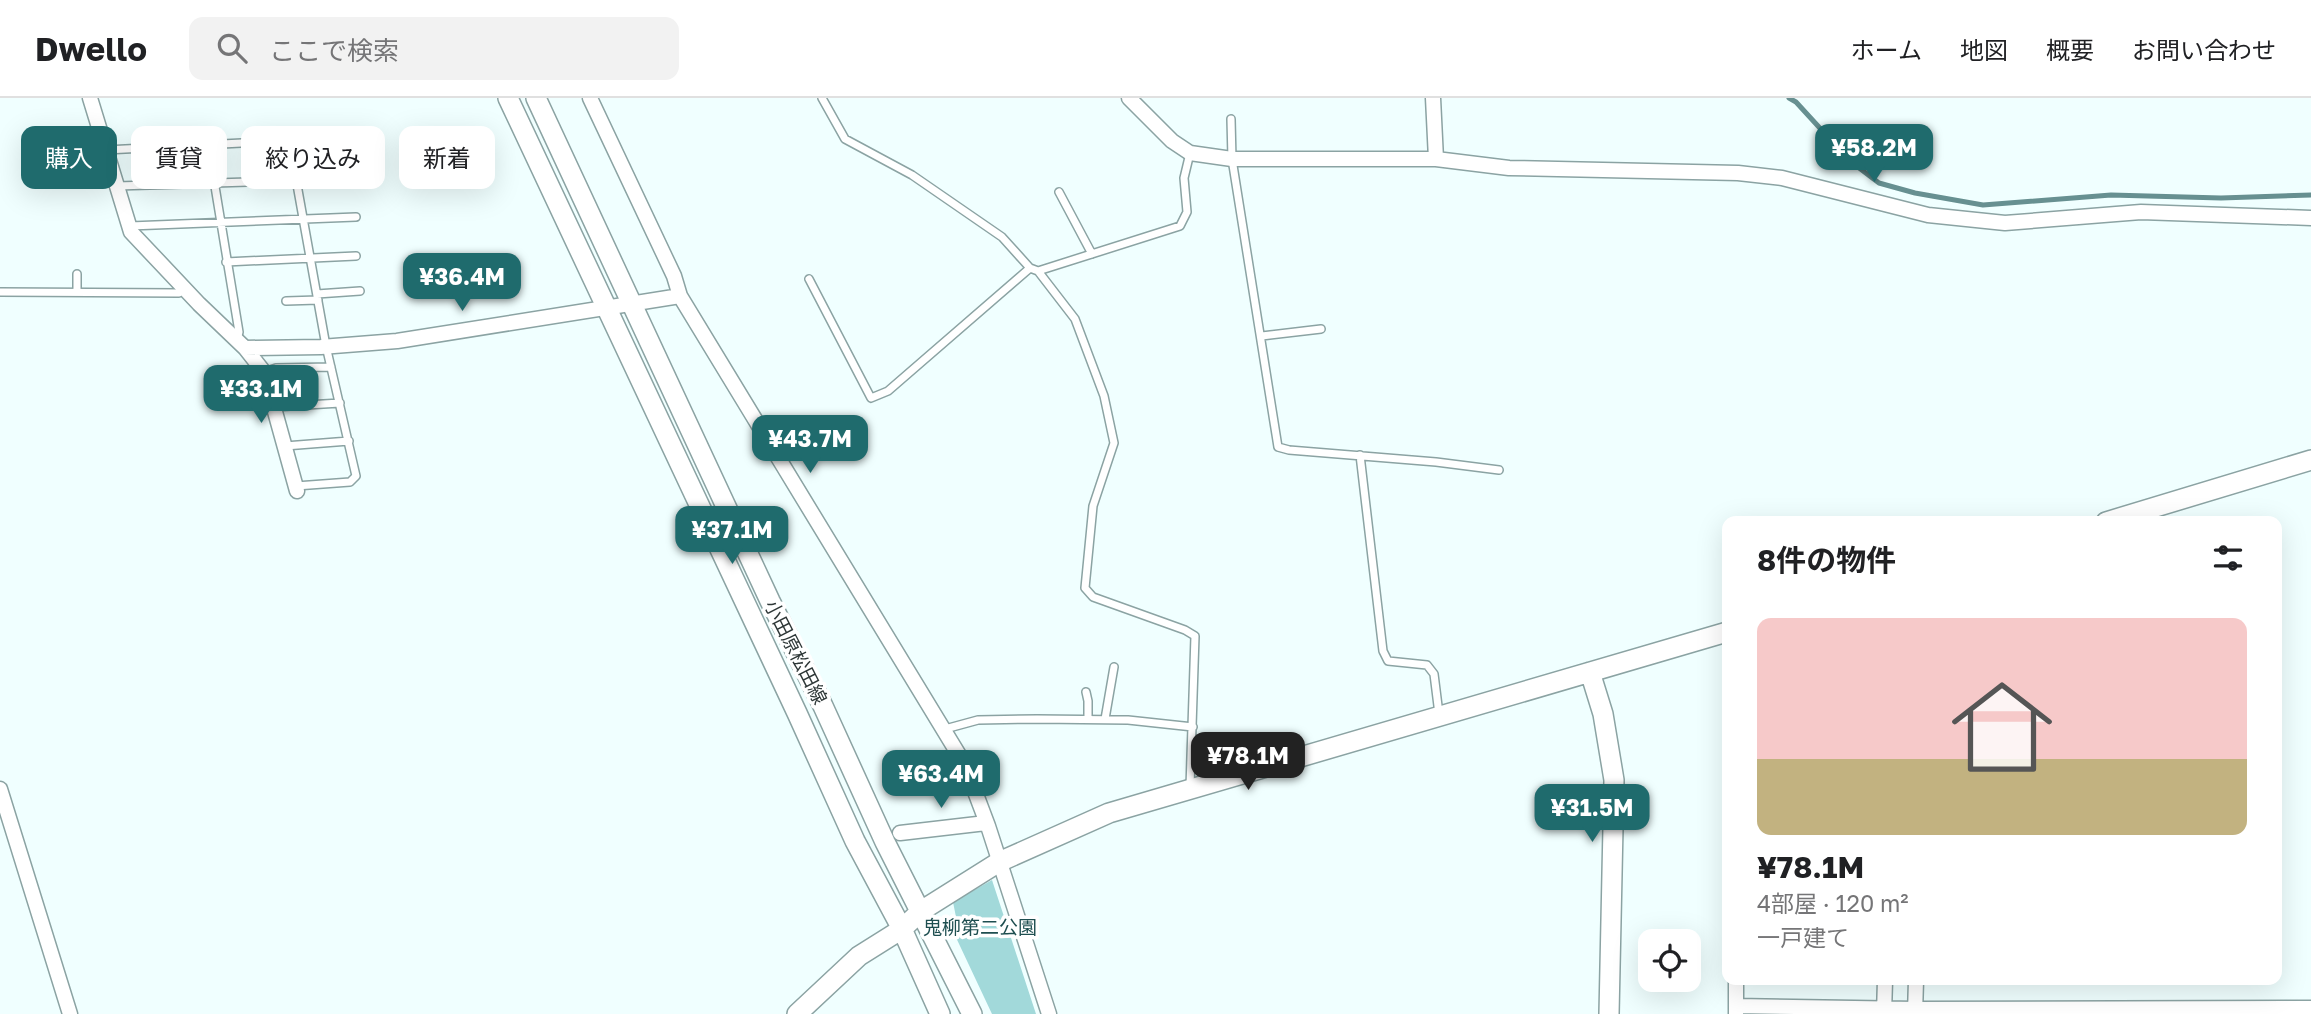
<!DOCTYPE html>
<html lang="ja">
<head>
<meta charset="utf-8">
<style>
  body { margin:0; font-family:"Golos Text","Noto Sans JP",sans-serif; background:#f2f2f2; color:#202124; height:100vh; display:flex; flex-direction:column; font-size:26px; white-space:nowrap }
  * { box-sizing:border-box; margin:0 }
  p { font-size:23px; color:#757577 }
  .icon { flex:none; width:38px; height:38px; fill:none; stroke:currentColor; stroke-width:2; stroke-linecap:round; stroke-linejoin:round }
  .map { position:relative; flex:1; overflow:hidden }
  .side { position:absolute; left:1722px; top:418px; width:560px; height:469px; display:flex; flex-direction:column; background:#fff; border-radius:14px; box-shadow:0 7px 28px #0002 }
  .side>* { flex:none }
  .hud { position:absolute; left:21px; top:28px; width:665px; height:63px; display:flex; gap:14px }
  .tools { position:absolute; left:1638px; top:831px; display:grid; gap:14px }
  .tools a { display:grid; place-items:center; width:63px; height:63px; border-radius:14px; background:#fff; box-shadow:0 7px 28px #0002; font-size:35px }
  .price { position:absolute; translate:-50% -60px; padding:0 16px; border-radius:14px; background:#1f6b6d; color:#fff; font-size:23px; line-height:46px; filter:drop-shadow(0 2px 4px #0008) }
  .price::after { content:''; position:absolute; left:50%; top:42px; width:21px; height:16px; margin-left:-10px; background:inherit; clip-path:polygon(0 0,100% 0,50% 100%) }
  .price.on { background:#222; color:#fff }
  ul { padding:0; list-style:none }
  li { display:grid; align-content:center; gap:14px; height:371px; padding:0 35px }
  li span { display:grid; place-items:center; height:217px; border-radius:14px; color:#555 }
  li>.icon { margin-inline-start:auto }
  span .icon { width:126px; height:126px; fill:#fffc; stroke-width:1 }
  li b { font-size:30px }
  h2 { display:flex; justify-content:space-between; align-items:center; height:84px; padding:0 35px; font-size:30px }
  .pill { padding:0 24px; border-radius:14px; background:#fff; box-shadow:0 7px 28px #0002; font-size:24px; line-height:63px }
  .pill.on { background:#1f6b6d; color:#fff }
  header { display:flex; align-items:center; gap:42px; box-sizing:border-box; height:98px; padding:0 35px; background:#fff; border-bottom:2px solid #e0e0e0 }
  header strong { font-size:33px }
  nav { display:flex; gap:38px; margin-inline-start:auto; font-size:24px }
  .search { width:490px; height:63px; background:#f2f2f2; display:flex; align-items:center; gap:18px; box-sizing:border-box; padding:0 24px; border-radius:14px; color:#757577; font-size:26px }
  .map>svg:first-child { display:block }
  .green { fill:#a2d9da }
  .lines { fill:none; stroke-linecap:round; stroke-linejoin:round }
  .stream { stroke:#679091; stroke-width:5 }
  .lane-casing { stroke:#8ba3a3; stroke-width:10 }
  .street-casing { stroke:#8ba3a3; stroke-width:17 }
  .secondary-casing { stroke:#8ba3a3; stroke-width:22 }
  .lane { stroke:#fff; stroke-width:7 }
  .street { stroke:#fff; stroke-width:14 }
  .secondary { stroke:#fff; stroke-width:19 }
  .labels { text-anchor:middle; stroke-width:7; stroke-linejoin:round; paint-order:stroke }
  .street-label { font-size:19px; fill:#2e3737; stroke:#fff }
  .park-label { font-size:19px; fill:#1e4e50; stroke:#fff }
</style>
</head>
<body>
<header>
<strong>Dwello</strong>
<div class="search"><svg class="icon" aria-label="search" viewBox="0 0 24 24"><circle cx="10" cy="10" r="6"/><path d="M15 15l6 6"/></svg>ここで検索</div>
<nav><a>ホーム</a><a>地図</a><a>概要</a><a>お問い合わせ</a></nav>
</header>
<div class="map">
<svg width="2311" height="916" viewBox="0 0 2311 916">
  <rect width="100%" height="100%" fill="#f0ffff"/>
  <!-- green -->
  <path class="green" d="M992,782l44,134h-44l-40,-85 4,-12 -3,-15z"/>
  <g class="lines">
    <!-- stream -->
    <path class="stream" d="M1789,0l7,4 54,59 29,22 36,10 68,12 128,-10 110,3 90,-3"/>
    <!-- lane casing -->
    <g class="lane-casing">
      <path id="lane" d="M822,0l23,41 67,36 90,62 28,31 8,3 37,48 29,77 10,47 -21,63 -8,82 8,9 92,33 10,6 -5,151
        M1231,21l1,40 46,288 11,3 147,12 63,8
        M289,42l37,206 30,130 -6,6 -54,4
        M208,46l31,188 -2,8
        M106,52l229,-12
        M117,88l227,-7
        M1059,94l33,62
        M130,128l226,-9
        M226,164l130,-6
        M1038,173l142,-45 7,-14 -3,-34 6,-25
        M77,176v18
        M809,181l62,119 17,-7 142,-123
        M0,194l179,1 5,-5
        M317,196l43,-3
        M286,203l32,-1
        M1262,238l59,-7
        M264,274l12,-4 55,-1
        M274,309l66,-4
        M285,348l64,-5
        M1360,357l23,196 5,10 39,4 7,9 5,40
        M1086,594l2,9v18
        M1105,621l9,-52
        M945,631l33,-9 59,-1 91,1 65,7"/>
    </g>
    <!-- street casing -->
    <g class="street-casing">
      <path id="street" d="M90,0l41,134 68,72 46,44 19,24 33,119
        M590,0l84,178 6,20 285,469 23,61 61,188
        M1129,0l43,43 18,12 42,6h204l73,9 229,5 44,5 146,37 77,8 136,-11 170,6
        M1433,0l3,61
        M245,250l76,-1 76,-6 283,-45
        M0,691l70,225
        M900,735l86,-10
        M1736,908l179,3 396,-1
        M1736,916v-34
        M1884,916l1,-34
        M1915,916l1,-34"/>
    </g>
    <!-- secondary casing -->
    <g class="secondary-casing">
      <path id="secondary" d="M508,0l289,615 58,128 47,88 38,85
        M536,0l234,503 53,105 62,136 87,172
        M2106,424l205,-62
        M1590,574l13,42 11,66 -5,234
        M797,916l62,-58 43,-27 19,-18 78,-49 110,-49 618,-181"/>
    </g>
    <!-- lane -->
    <use href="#lane" class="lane"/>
    <!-- street -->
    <use href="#street" class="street"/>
    <!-- secondary -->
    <use href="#secondary" class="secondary"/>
  </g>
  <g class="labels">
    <!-- street labels -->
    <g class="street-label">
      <text transform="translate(796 554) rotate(63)" y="7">小田原松田線</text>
    </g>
    <!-- park labels -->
    <g class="park-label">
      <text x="980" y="836">鬼柳第二公園</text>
    </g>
  </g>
</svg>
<div class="tools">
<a><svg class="icon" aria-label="locate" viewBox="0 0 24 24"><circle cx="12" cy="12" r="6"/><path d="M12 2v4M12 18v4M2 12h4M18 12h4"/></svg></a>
</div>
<b class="price" style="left:1874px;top:86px">¥58.2M</b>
<b class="price" style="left:462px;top:215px">¥36.4M</b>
<b class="price" style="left:261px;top:327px">¥33.1M</b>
<b class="price" style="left:810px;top:377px">¥43.7M</b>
<b class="price" style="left:732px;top:468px">¥37.1M</b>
<b class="price on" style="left:1248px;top:694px">¥78.1M</b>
<b class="price" style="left:941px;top:712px">¥63.4M</b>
<b class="price" style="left:1592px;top:746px">¥31.5M</b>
<div class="hud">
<a class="pill on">購入</a>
<a class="pill">賃貸</a>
<a class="pill">絞り込み</a>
<a class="pill">新着</a>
</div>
<section class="side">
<h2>8件の物件<svg class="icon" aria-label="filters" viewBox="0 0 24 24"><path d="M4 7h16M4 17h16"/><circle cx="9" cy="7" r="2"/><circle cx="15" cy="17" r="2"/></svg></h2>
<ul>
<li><span style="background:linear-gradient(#f6c9c9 65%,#c2b280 0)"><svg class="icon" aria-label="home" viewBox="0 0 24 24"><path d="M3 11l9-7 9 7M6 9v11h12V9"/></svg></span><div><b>¥78.1M</b><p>4部屋 · 120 m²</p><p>一戸建て</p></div></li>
</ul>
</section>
</div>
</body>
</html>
